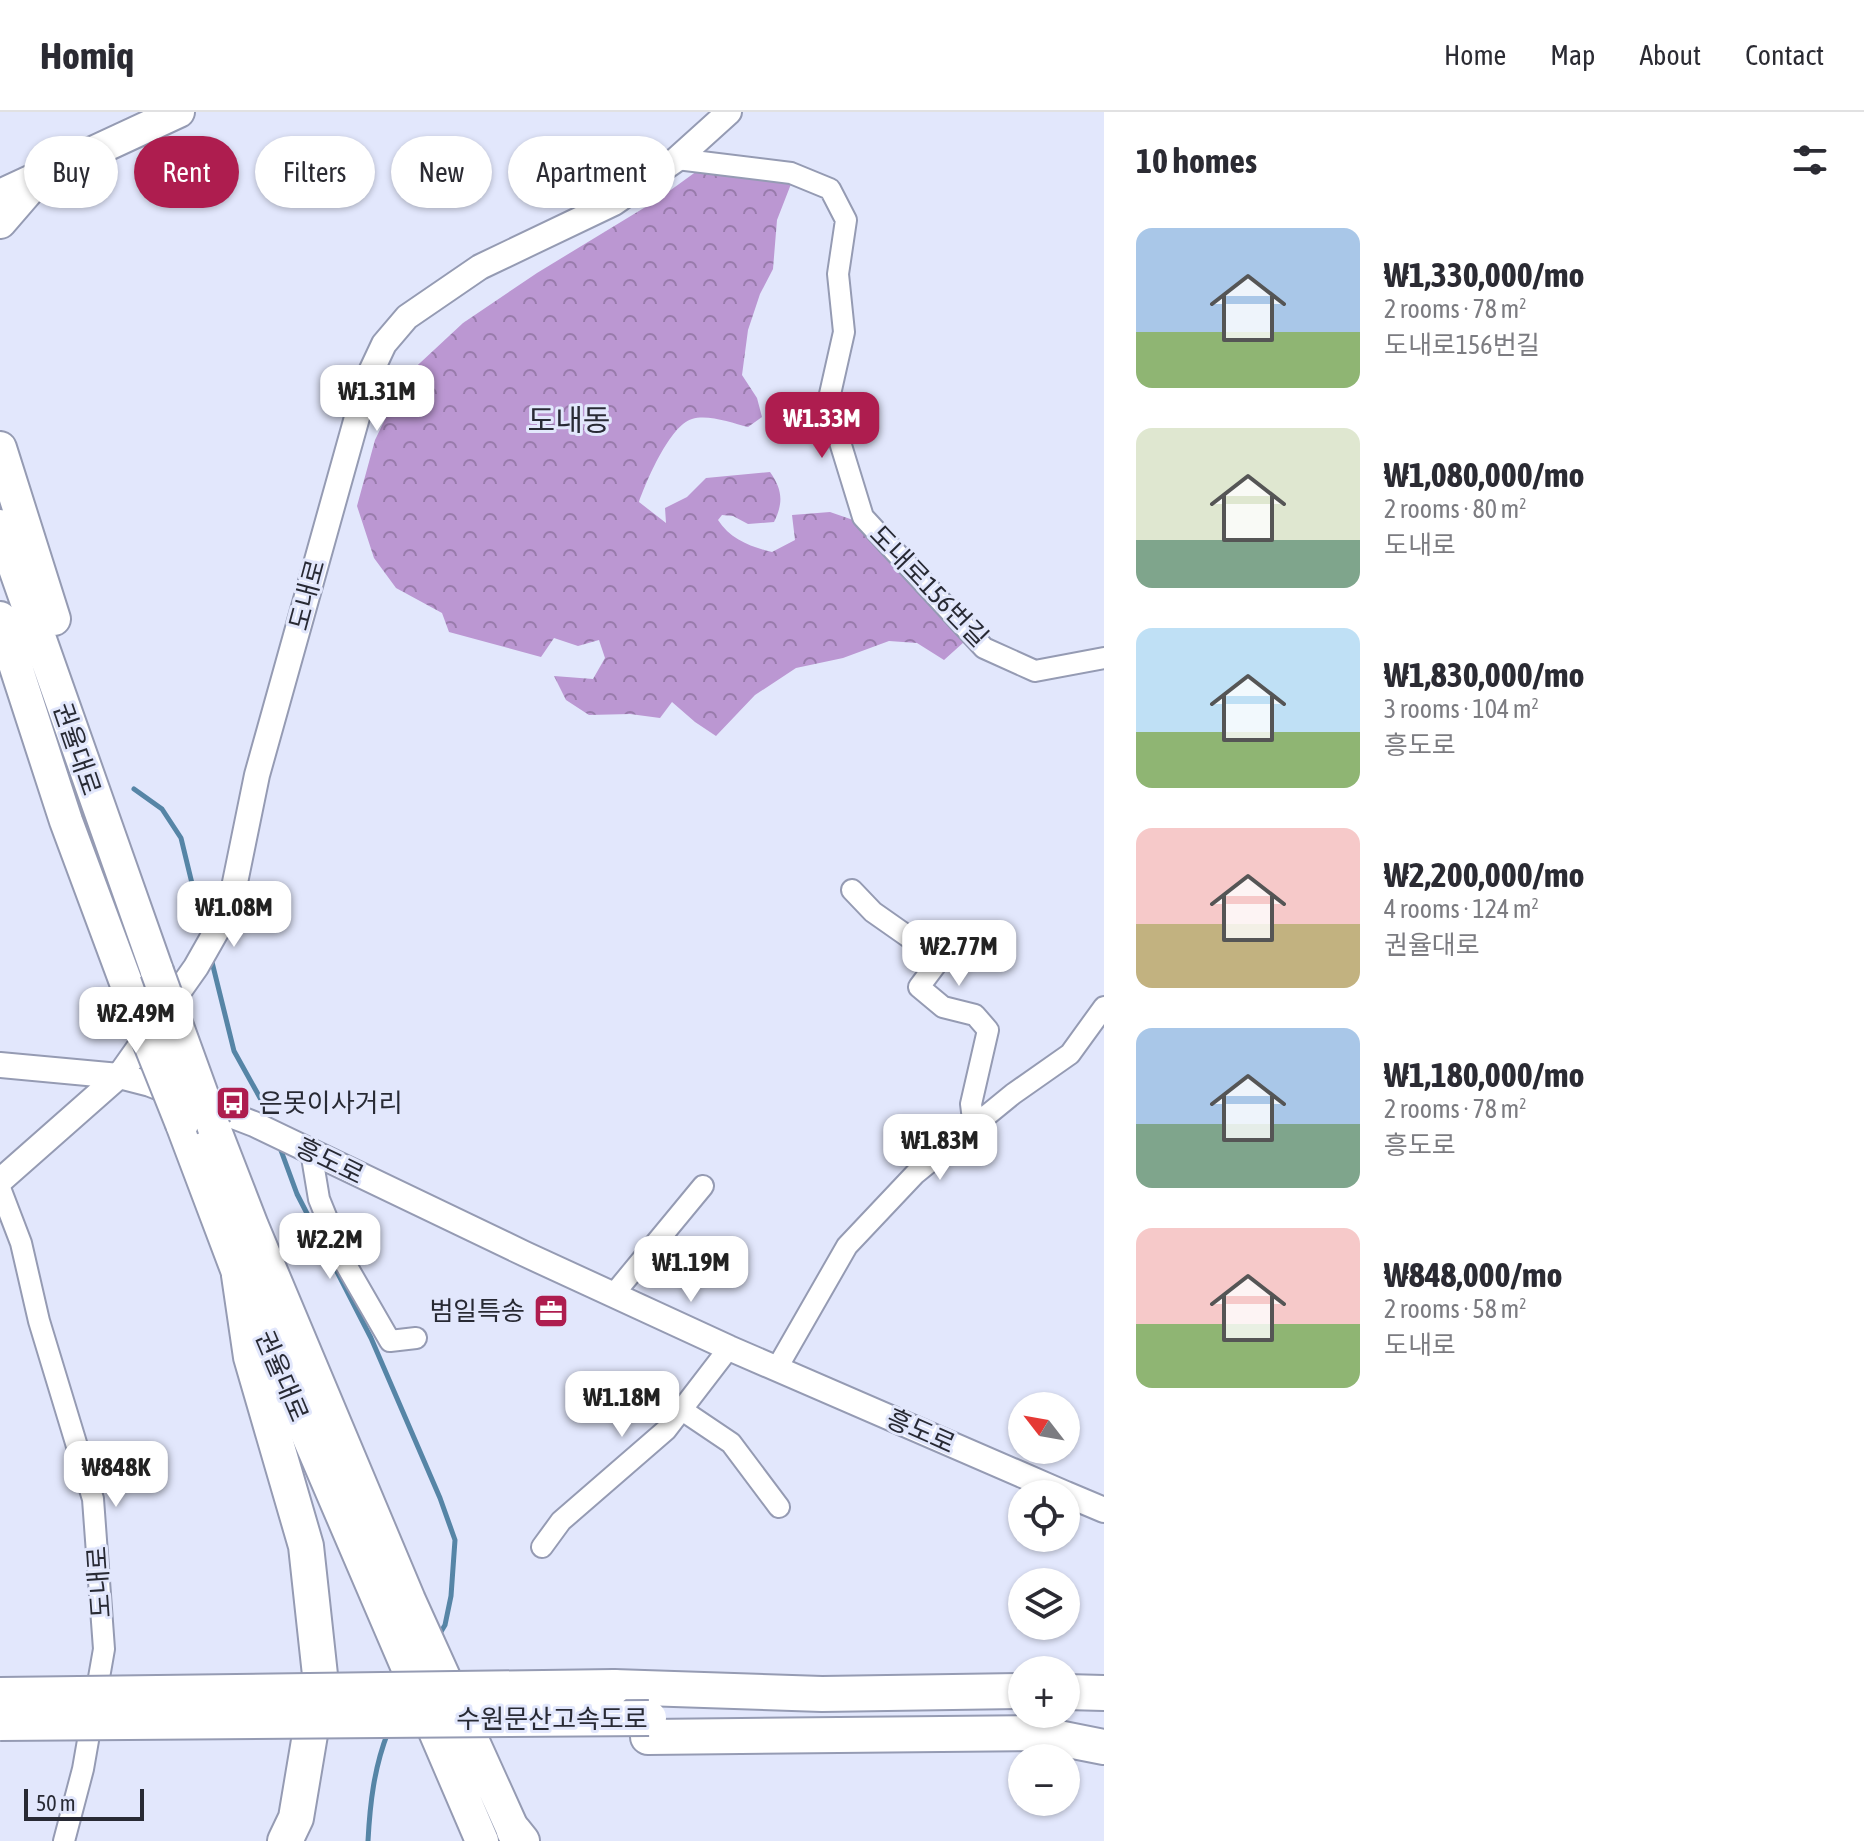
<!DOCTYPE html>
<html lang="en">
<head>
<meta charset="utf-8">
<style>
  body { margin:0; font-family:"Asap Condensed","Noto Sans KR",sans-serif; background:#f7f7f7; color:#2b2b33; height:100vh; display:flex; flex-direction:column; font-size:30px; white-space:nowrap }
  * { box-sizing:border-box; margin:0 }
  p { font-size:26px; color:#7c7c81 }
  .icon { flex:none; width:44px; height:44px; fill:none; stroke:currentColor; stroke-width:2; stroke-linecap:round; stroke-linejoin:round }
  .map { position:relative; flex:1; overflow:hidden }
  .side { display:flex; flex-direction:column; background:#fff; width:760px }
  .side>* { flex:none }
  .guide { position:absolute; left:24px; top:24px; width:760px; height:72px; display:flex; gap:16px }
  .needle { width:52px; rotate:301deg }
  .buttons { position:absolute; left:1008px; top:1280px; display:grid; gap:16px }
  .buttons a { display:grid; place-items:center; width:72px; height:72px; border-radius:50%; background:#fff; box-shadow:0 2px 6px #0004; font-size:40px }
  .scale { position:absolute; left:24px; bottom:20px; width:120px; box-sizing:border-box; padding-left:8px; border:4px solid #282a34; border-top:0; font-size:22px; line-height:28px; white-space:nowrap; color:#282a34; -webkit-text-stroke:6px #e2e7fc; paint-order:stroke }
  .price { position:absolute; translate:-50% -68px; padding:0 18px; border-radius:16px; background:#fff; color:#222; font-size:26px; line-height:52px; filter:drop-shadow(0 2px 4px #0008) }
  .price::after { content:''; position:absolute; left:50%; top:48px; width:24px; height:18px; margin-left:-12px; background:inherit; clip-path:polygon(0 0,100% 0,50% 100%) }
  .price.selected { background:#ae1d4f; color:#fff }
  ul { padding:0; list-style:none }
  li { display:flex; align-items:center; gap:24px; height:200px; padding:0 32px }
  li span { display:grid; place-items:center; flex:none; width:224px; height:160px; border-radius:16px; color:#555 }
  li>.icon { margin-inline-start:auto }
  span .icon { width:96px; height:96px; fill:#fffc; stroke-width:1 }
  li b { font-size:34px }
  h2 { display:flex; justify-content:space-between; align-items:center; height:96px; padding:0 32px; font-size:34px }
  .tag { padding:0 28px; border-radius:36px; background:#fff; box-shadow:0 2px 6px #0004; font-size:28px; line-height:72px }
  .tag.selected { background:#ae1d4f; color:#fff }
  header { display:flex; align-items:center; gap:48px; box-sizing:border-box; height:112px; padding:0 40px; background:#fff; border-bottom:2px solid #e1e1e2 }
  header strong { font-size:38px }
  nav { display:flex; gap:44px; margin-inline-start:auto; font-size:28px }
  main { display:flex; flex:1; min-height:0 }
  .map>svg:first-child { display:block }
  .forest { fill:url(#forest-crowns) }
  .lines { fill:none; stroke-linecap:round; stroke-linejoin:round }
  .stream { stroke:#5685a6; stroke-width:5 }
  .minor-casing { stroke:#959bb3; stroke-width:24 }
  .tertiary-casing { stroke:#959bb3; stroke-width:28 }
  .primary-casing { stroke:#959bb3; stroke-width:34 }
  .trunk-casing { stroke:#959bb3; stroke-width:36 }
  .motorway-casing { stroke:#959bb3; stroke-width:38 }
  .minor { stroke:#fff; stroke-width:20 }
  .tertiary { stroke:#fff; stroke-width:24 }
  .primary { stroke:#fff; stroke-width:30 }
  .trunk { stroke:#fff; stroke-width:32 }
  .motorway { stroke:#fff; stroke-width:34 }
  .trunk-bridge-casing { stroke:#959bb3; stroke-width:36; stroke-linecap:butt }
  .motorway-bridge-casing { stroke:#959bb3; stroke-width:38; stroke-linecap:butt }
  .trunk-bridge { stroke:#fff; stroke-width:32 }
  .motorway-bridge { stroke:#fff; stroke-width:34 }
  .labels { text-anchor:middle; stroke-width:6; stroke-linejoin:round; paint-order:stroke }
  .street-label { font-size:26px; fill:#282a34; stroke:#e2e7fc }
  .poi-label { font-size:26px; fill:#282a34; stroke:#e2e7fc; text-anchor:start }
  .quarter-label { font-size:30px; fill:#282a34; stroke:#e2e7fc }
</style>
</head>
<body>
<header>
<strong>Homiq</strong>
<nav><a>Home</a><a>Map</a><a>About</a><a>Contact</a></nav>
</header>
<main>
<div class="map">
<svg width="1104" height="1729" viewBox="0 0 1104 1729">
  <defs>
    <pattern id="forest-crowns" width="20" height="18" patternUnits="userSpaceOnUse" patternTransform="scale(2)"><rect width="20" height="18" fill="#bb97d2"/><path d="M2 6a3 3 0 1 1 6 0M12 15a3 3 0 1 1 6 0" fill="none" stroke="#987bab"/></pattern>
  </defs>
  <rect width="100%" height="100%" fill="#e2e7fc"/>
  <!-- forest -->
  <path class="forest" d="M697,59l94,13 -14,36 -4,49 -13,25 -12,36 -6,45 15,23 5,19 -14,10c-16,-4 -40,-13 -56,-8 -22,6 -46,63 -53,83l27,21 -1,-15 22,-11 19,-19 64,-6c12,17 14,30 4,50l-26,2 -15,-8 -11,-1 -4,5c12,19 33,27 54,32l23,-12 -3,-25 38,-3 26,9 108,121 -20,18 -27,-17 -28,-2 -46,17 -47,10 -41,27 -39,41 -21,-14 -23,-20 -12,16 -30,-4 -41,1 -23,-15 -12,-24 39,3 12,-21 -6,-18 -21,6 -24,-8 -13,19 -92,-25 -7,-19 -46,-25 -22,-30 -17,-52 18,-66 31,-64 57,-53 74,-50 120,-73z"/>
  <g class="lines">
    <!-- stream -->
    <path class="stream" d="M134,677l28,20 19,29 23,95
      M211,846l23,93 30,54 7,19
      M279,1033l18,49 74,144 69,160 15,42 -4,56 -6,29 -6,10
      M368,1729c2,-38 6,-73 20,-109"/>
    <!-- minor casing -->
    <g class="minor-casing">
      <path id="minor" d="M677,47l114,14 39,16 16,31 -8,54 6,58 -16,71 35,114 121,131 51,23 69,-13
        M852,778l21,22 67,47 -21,28 24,20 32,8 13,15 -17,74 3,23
        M311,1039l8,48 26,64 45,78 26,-3
        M0,1076l21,55 18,78 54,178 11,150 -21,120 -19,72
        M613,1183l90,-109
        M777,1256l70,-122 68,-72 98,-80 57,-40 34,-47
        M682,1298l49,33 48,64
        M542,1435l19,-26 105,-91 63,-82"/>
    </g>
    <!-- tertiary casing -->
    <g class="tertiary-casing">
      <path id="tertiary" d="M0,953l119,11 31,8 104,40 271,130 204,94 337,146
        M0,1069l119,-105 77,-109 34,-60 27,-132 111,-397 16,-34 23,-27 73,-50 134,-64 63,-44 52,-47
        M1066,1382l38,16"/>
    </g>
    <!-- primary casing -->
    <g class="primary-casing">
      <path id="primary" d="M0,83l179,-83"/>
    </g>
    <!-- trunk casing -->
    <g class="trunk-casing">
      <path id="trunk" d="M0,110l38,-44
        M0,336l54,171
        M0,414l157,445
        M0,506l66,203 68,183
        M182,1012l57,151 243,566
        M214,1016l38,98 157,374 109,241"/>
    </g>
    <!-- motorway casing -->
    <g class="motorway-casing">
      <path id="motorway" d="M239,1163l12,82 55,189 14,129 -24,143 -11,23
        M614,1575l208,7 200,-3
        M1066,1580l38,1
        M648,1625l385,-4 71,14
        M514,1719l8,10"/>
    </g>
    <!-- minor -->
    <use href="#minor" class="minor"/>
    <!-- tertiary -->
    <use href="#tertiary" class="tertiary"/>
    <!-- primary -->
    <use href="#primary" class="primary"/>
    <!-- trunk -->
    <use href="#trunk" class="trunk"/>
    <!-- motorway -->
    <use href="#motorway" class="motorway"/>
    <!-- trunk-bridge casing -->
    <g class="trunk-bridge-casing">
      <path id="trunk-bridge" d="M157,859l57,157
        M134,892l48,120"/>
    </g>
    <!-- motorway-bridge casing -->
    <g class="motorway-bridge-casing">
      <path id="motorway-bridge" d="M0,1583l614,-8
        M0,1611l649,-5"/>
    </g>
    <!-- trunk-bridge -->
    <use href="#trunk-bridge" class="trunk-bridge"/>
    <!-- motorway-bridge -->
    <use href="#motorway-bridge" class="motorway-bridge"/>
  </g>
  <!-- icons -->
  <defs>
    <g id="bus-square" transform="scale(1.8)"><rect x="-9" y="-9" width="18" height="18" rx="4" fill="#ae1d4f" stroke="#e2e7fc"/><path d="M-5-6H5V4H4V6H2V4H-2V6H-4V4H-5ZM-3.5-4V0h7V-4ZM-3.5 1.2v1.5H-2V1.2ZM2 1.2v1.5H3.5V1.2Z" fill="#fff"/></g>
    <g id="office-square" transform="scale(1.8)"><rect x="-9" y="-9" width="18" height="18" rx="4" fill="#ae1d4f" stroke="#e2e7fc"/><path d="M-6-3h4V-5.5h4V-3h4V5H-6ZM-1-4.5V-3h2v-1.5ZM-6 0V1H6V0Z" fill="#fff"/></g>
  </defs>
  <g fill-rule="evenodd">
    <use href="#bus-square" x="233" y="991"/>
    <use href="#office-square" x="551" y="1199"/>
  </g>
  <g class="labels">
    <!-- street labels -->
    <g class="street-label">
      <text transform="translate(929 474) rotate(46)" y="9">도내로156번길</text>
      <text transform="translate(307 483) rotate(-75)" y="9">도내로</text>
      <text transform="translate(77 637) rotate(71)" y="9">권율대로</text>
      <text transform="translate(330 1049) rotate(26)" y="9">흥도로</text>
      <text transform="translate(282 1264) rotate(67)" y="9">권율대로</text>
      <text transform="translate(921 1319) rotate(24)" y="9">흥도로</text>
      <text transform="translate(99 1470) rotate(-94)" y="9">도내로</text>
      <text x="552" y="1616">수원문산고속도로</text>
    </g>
    <!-- poi labels -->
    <g class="poi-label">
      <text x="259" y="1000">은못이사거리</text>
      <text x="525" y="1208" text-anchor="end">범일특송</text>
    </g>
    <!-- quarter labels -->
    <g class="quarter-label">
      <text x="569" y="319">도내동</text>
    </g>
  </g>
</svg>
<div class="buttons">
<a><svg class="needle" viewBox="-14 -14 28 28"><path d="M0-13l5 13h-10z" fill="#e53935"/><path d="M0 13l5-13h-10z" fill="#7c7c81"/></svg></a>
<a><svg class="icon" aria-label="locate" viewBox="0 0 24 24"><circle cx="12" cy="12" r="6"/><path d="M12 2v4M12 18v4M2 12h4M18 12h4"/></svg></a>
<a><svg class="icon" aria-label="layers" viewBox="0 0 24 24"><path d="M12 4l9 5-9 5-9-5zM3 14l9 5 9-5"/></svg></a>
<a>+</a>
<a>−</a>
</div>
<div class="scale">50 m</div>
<b class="price" style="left:377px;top:321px">₩1.31M</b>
<b class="price selected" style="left:822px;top:348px">₩1.33M</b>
<b class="price" style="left:234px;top:837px">₩1.08M</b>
<b class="price" style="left:959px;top:876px">₩2.77M</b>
<b class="price" style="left:136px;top:943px">₩2.49M</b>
<b class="price" style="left:940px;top:1070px">₩1.83M</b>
<b class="price" style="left:330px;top:1169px">₩2.2M</b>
<b class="price" style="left:691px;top:1192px">₩1.19M</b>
<b class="price" style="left:622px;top:1327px">₩1.18M</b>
<b class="price" style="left:116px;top:1397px">₩848K</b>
<div class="guide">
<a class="tag">Buy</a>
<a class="tag selected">Rent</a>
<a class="tag">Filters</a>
<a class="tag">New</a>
<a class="tag">Apartment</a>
</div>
</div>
<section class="side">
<h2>10 homes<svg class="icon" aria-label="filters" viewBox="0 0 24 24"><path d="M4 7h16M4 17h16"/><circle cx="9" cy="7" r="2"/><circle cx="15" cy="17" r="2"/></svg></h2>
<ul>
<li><span style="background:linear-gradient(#a9c7e8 65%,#8fb573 0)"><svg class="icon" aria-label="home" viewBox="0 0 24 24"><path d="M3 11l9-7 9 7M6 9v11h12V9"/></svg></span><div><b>₩1,330,000/mo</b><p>2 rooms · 78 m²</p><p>도내로156번길</p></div></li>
<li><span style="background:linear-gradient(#dfe7d0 70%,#7fa58c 0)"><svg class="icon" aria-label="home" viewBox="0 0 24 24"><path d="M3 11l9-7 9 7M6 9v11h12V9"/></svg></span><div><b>₩1,080,000/mo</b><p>2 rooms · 80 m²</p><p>도내로</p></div></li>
<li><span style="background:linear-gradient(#bfe0f5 65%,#8fb573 0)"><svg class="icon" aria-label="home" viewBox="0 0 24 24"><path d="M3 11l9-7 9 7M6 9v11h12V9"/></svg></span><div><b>₩1,830,000/mo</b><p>3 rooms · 104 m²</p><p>흥도로</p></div></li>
<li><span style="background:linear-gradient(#f6c9c9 60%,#c2b280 0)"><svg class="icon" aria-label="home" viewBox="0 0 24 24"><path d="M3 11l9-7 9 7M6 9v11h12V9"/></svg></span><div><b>₩2,200,000/mo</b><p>4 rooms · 124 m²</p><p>권율대로</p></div></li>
<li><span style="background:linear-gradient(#a9c7e8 60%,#7fa58c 0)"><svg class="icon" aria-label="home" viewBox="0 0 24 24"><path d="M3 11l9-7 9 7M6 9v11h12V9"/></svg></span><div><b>₩1,180,000/mo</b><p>2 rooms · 78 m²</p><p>흥도로</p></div></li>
<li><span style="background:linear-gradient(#f6c9c9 60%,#8fb573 0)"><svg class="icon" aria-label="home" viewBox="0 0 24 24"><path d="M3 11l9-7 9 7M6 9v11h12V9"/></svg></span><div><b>₩848,000/mo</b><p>2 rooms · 58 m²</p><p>도내로</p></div></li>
</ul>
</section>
</main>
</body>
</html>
